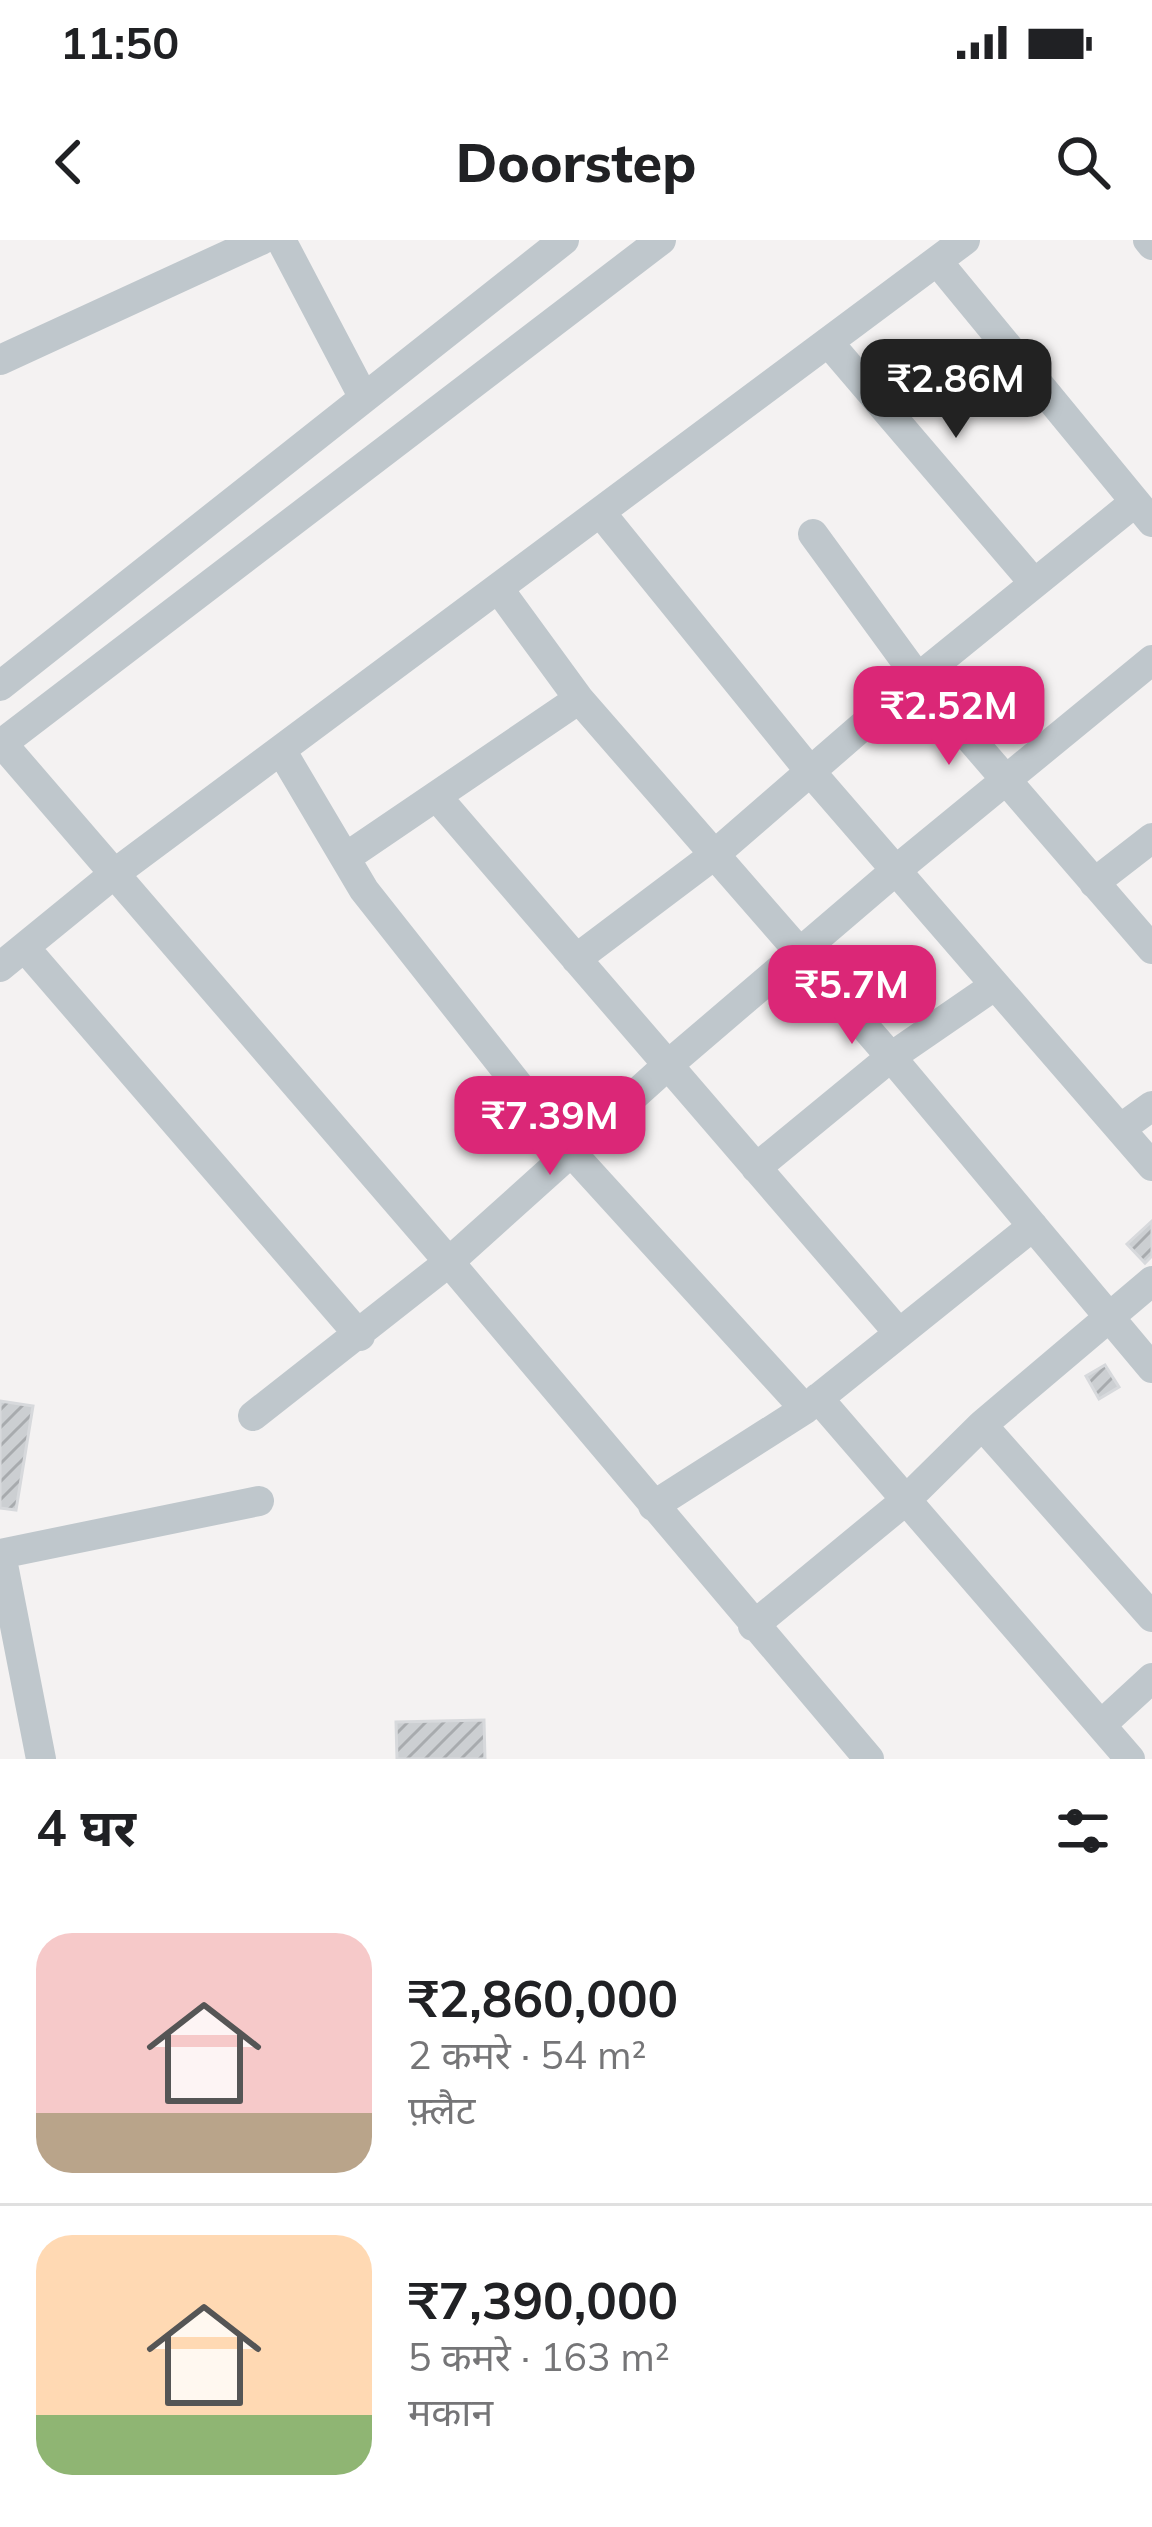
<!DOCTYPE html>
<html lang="hi">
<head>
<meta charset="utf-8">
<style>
  body { margin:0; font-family:Mulish,"Noto Sans Devanagari",sans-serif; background:#f6f6f6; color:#202124; height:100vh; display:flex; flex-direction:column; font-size:45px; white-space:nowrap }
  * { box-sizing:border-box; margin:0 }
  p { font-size:39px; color:#757577 }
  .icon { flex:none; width:66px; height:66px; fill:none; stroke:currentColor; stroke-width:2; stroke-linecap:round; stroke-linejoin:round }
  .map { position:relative; height:1519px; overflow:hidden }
  .sheet { display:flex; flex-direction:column; background:#fff; flex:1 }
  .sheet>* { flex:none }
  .price { position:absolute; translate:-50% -102px; padding:0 27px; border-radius:24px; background:#db2777; color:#fff; font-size:39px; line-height:78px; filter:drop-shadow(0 3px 6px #0008) }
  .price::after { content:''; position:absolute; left:50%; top:72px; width:36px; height:27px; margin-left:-18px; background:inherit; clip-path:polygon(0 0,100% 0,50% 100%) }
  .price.active { background:#222; color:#fff }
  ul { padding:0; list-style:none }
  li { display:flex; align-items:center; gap:36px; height:300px; padding:0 36px }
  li+li { border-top:3px solid #e0e0e0 }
  li span { display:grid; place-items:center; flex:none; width:336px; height:240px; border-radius:36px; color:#555 }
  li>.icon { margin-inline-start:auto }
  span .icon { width:144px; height:144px; fill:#fffc; stroke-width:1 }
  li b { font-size:51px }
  h2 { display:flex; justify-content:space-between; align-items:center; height:144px; padding:0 36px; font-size:51px }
  .status { display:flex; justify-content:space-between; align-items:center; height:84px; padding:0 60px; background:#fff; direction:ltr }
  .status svg { height:33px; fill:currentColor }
  header { display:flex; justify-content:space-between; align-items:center; height:156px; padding:0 36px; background:#fff; font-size:54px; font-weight:800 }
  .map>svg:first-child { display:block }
  .building { fill:url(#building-hatch); stroke:#d7d9dc; stroke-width:3 }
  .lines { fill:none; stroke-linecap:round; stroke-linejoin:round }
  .street { stroke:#bfc7cc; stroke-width:30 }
</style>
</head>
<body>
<div class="status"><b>11:50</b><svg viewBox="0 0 49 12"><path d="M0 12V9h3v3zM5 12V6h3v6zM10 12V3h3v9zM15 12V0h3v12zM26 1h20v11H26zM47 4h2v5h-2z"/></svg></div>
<header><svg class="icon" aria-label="back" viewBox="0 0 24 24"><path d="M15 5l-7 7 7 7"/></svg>Doorstep<svg class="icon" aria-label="search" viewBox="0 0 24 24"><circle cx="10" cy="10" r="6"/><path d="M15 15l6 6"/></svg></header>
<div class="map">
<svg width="1152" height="1519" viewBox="0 0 1152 1519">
  <defs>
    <pattern id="building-hatch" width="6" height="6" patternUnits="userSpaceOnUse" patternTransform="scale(3)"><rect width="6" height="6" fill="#cccfd2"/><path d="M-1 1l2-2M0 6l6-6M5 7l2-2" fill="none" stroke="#a8abae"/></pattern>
  </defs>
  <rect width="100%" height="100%" fill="#f4f2f2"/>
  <!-- building -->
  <path class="building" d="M1152,981v35l-7,7 -18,-19z
    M1105,1125l14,22 -20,12 -13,-23z
    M0,1161l33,5 -17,104 -16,-2z
    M484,1480l1,39h-88l-1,-37z"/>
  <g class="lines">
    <!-- street -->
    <path class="street" d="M281,0l83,158
      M1148,0l4,5
      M937,21l215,261
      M828,102l206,241
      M0,120l261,-120
      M600,272l209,258 343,396
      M813,294l105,144 234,271
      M498,348l81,111 312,358 261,311
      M0,446l564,-446
      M0,501l449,521 420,497
      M0,505l661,-505
      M281,510l83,140 207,262 234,257
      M437,557l461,535
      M345,618l234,-159
      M1094,643l58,-45
      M25,708l335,388
      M576,719l138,-104 204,-177 217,-176
      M0,727l114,-93 851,-634
      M1120,889l32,-23
      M756,928l135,-111 103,-71
      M818,1158l312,361
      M253,1176l196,-154 219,-197 227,-194 257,-211
      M982,1185l170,192
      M653,1266l152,-97 228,-183
      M0,1314l259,-53
      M1,1314l40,205
      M753,1386l153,-126 76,-75 170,-144
      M1101,1485l51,-47"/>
  </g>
</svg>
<b class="price active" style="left:956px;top:201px">₹2.86M</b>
<b class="price" style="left:949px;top:528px">₹2.52M</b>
<b class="price" style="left:852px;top:807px">₹5.7M</b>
<b class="price" style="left:550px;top:938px">₹7.39M</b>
</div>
<section class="sheet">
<h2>4 घर<svg class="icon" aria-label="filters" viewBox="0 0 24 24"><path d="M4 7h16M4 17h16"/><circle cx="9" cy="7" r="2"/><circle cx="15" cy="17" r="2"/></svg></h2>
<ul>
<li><span style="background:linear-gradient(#f6c9c9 75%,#b9a48a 0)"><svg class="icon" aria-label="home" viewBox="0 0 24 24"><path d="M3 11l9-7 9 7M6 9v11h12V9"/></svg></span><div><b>₹2,860,000</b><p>2 कमरे · 54 m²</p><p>फ़्लैट</p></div></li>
<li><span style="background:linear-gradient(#ffd9b3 75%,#8fb573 0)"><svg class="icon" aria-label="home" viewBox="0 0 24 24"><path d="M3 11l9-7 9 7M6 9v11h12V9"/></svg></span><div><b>₹7,390,000</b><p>5 कमरे · 163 m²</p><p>मकान</p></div></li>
</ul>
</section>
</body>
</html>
